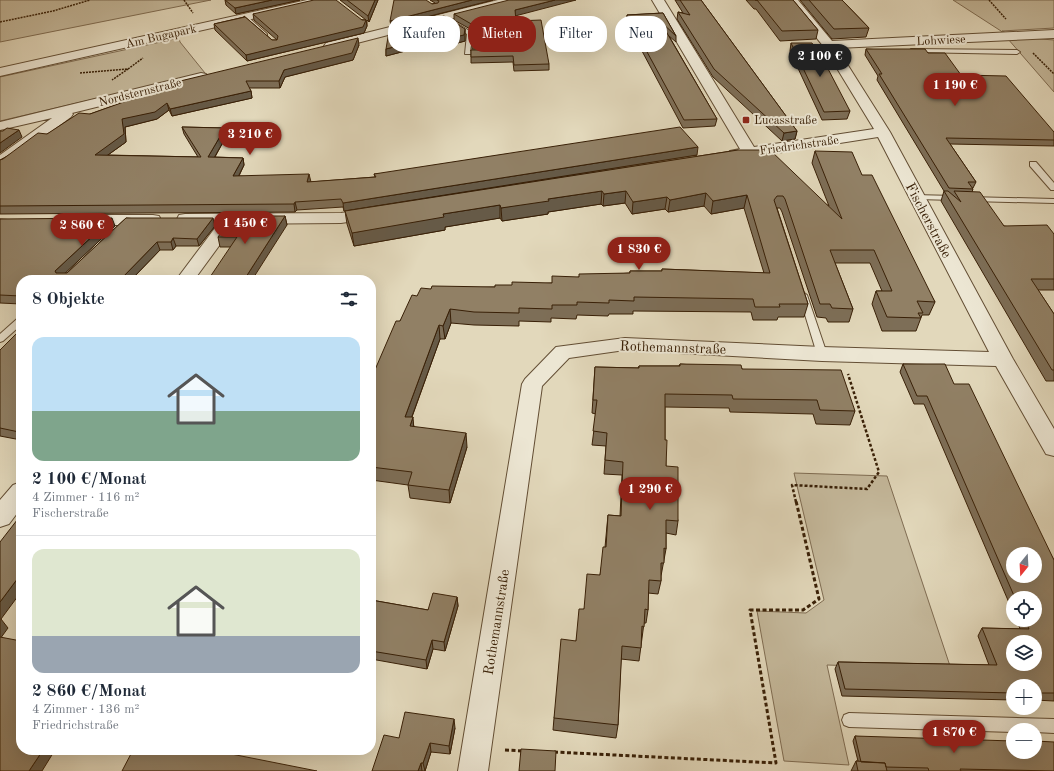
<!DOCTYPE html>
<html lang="de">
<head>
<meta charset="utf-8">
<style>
  body { margin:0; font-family:"Old Standard TT",serif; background:#f6f6f7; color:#1f2937; height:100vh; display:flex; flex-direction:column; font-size:15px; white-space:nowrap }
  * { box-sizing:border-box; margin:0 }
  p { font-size:13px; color:#747a83 }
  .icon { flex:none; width:22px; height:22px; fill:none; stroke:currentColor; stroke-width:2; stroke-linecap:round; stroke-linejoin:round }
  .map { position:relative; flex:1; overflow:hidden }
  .drawer { position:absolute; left:16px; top:275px; width:360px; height:480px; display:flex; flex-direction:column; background:#fff; border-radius:16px; box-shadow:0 4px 16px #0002 }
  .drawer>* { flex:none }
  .top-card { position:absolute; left:388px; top:16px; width:380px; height:36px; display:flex; gap:8px }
  .needle { width:26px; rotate:198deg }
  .tools { position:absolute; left:1006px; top:547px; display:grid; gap:8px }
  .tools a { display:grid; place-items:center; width:36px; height:36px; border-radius:50%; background:#fff; box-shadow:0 4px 16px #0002; font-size:20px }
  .price { position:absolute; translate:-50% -34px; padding:0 9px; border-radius:14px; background:#8f2418; color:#fff; font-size:13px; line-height:26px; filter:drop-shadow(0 1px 2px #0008) }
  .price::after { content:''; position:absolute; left:50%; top:24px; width:12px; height:9px; margin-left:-6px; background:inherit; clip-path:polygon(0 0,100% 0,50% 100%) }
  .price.selected { background:#222; color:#fff }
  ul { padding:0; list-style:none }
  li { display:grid; align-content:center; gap:8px; height:212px; padding:0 16px }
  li+li { border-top:1px solid #e0e1e3 }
  li span { display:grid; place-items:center; height:124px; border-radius:12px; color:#555 }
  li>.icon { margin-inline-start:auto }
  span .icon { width:72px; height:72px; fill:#fffc; stroke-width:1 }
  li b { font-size:17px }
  h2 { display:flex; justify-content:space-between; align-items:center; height:48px; padding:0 16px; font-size:17px }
  .tag { padding:0 14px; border-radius:16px; background:#fff; box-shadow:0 4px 16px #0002; font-size:14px; line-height:36px }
  .tag.selected { background:#8f2418; color:#fff }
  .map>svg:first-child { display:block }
  .green { fill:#c5b99c; stroke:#7f6c52 }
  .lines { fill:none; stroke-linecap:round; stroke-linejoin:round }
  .service-casing { stroke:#634e34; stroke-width:2 }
  .minor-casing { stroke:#634e34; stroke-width:2 }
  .path-far2 { stroke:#392007; stroke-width:1.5; stroke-dasharray:2 1; stroke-linecap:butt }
  .path-far1 { stroke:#392007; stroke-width:2.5; stroke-dasharray:3 2; stroke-linecap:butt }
  .path { stroke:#392007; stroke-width:3; stroke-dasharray:4 2.5; stroke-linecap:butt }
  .service { fill:#ece6d3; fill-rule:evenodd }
  .minor { fill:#ece6d3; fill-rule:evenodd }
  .wall { fill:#7d6e57; stroke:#392007 }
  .shaded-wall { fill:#665a47; stroke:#392007 }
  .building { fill:#918065; stroke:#392007; fill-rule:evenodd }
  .poi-dot { fill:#8f2418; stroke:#ece6d3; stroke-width:1.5 }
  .labels { text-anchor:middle; stroke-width:4; stroke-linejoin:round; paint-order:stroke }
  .far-street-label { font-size:12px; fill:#392007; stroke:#ece6d3 }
  .far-poi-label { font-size:12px; fill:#392007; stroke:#ece6d3; text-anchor:start }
  .street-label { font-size:14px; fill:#392007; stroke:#ece6d3 }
</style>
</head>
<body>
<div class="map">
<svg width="1054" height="771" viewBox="0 0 1054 771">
  <rect width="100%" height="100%" fill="#e2d8bb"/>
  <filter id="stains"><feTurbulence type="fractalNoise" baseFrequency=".005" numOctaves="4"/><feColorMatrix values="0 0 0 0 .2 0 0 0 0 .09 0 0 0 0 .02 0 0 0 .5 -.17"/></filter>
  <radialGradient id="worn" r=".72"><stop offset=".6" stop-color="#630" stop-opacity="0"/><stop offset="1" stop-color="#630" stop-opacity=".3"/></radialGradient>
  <!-- green -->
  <path class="green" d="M0,0h211l-211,42z
    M953,0h101v28l-52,3 13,6 39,3v52l-53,-61z
    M179,38l1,4 25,31 -205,48v-44z
    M794,473l93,3 64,193 -124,-4 22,100 -65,-4 -27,-150 49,2 18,-13z"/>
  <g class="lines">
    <!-- service casing -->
    <g class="service-casing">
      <path id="service" d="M243,16h4l20,18v2h-4l-20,-18z
        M452,23h4l17,10 -3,18h14l3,2 -1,1h-21l2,-20 -15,-9z
        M911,49l106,1 3,2 -3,2 -104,-2 -3,-2z
        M1030,162h6l18,21v7h-3l-21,-24z
        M914,195l41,1 4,2 -4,2 -38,-1h-3z
        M968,197l86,2v4l-83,-2 -4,-2z
        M803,292l4,3 20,59 -2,2 -3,1 -5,-3 -18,-59z
        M21,317v8l-18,16 -3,1v-8l18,-16z
        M849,713l205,6v14l-19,-1v-2h-22v2l-164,-5 -5,-2 -2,-5 2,-5z"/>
    </g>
    <!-- minor casing -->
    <g class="minor-casing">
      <path id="minor" d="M307,0h21l-2,2 -4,1 -322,73v-8z
        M498,0h20l-2,2 -186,48 -4,-1 -2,-3 2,-3z
        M652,0h12l90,147 120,-18 -50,-82 -38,-47h12l34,41 222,-11v8l-217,10 53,84 123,227 41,70v27l-8,-2 -50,-88 -174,-5 -197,-11 -56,8 -27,28 -54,385h-30l64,-387 3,-5 31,-32 69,-9 197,9 167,5 -111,-215 -128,20 -15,2 -5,-2 -3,-3 3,-3 10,-2z
        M201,73l5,1 2,3 -2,3 -134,33 1,1 -2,3 -66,48 -5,2v-12l52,-37 -52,12v-8z
        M375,208l6,1 2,4 -2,4 -40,6 -106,1 -41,56h-18l42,-56h-33l-6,-1 -2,-4 2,-4 6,-1 156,-1z
        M85,215h68l6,1 2,4 -2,4 -6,1h-68l-6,-1 -2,-4 2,-4z
        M21,482v26l-12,16 -9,3v-27l13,-15z"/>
    </g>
    <!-- path-far2 -->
    <path class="path-far2" d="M184,0l9,13
      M989,0l17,19
      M0,22l53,-11 37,-11
      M1033,53l21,21
      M128,69l15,-11
      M80,73l48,-4 -16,11"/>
    <!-- path-far1 -->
    <path class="path-far1" d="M796,502l-4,-17 75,4 12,-17 -31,-98"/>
    <!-- path -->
    <path class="path" d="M505,750l18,1
      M554,752l222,11 -26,-153h53l16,-11 -23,-98"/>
    <!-- service -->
    <use href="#service" class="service"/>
    <!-- minor -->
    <use href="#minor" class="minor"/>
  </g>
  <!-- wall -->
  <path class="wall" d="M225,0h75l-64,14 -10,-9z
    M340,0h38l-9,22 -2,-2v6l-3,7 -117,28 -32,-31 -1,-6 30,-7v-1l28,24h5l-23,-20 -1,-6 113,6z
    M430,0h63l-102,26 41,-22 3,-1z
    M675,0h26l96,131 -2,8 -13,2 -69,-64 -36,-58 1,-7 5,1z
    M746,0h47l25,30 -2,9 -36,2 -24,-32h-2z
    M800,0h42l27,28 -3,9 -34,2z
    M663,13l13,23v6l-7,-6 48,83 -2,7 -32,2 -57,-107 1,-6z
    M454,14l62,2v5l33,43v6l-35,1 -1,-9 -42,1v-13h37l1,-1 -1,-1 -36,1v-19l-18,-10z
    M465,29v12l-26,7 -7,-4 -46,12v-7z
    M791,43l59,68 -3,8 -25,1 -32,-69z
    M359,45l-6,15 -68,17 -5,11h-31l2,3 1,7 -80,18 -3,-6 -12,9 -32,8 1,15 -18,13 90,2 -14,-23 -2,-7 43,1 2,7 -12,22 28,1 1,7 -5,11 71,6 65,-5 -1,-3 323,-19 -353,56 -1,-4 -46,3 -2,2 -295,2v-54l47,-26 43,-20 83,-29 -1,-2z
    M866,49l62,4 33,22 93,57v14l-104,-2 26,38 -3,6h-1l1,1 -1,3 32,34 50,8v56h-16l16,24v67h-8l-105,-180 3,-10 -67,-111 1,-4 -13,-21z
    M738,150l91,56 -17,-43 3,-12 47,24 73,127 -6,13h-7l-6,16h-34l-10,-27 4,-13h6l-12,-28h-35l18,46 -4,13h-21l-2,-4 -9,-1 -35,-105 -2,-4h-3l31,96 -4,13h-26l-1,3h-24l-2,-8 -118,-1v3h-24l-1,2 -31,-1 -1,4 -25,-1v4l-32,-1v5l-45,-1 -23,-2 -6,16h-5l-28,78 2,10 53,20 -17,56 -40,-5 -2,-13 -37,-5v-101l29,-58 17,-25 14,-7 64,-2 57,-4 27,-6 51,-4v-2h32v-2l102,4 -20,-65 -33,6 -7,-8 -36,6 -3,-3 -33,5 -7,-11 -22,3 -2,-2 -53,8v2l-46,7 -2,-3 -55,9v3l-91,16 -7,-22 -2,-13z
    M285,216l2,9 -56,22h-11l-2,-10z
    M126,218l89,8 -16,20h-23l-3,4h-13l-29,30h-110v24l-21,-1v-84l115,7 -50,47h2z
    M21,329v111l-21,-4v-86z
    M680,364l62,5 113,42 -5,14 -34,-1 -3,-10 -83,-2 -1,-4 -64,-1v33l1,26 12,55 -2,14 -10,-2v16l-5,27v5l-3,13 -10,-1v17l-2,13h-2l-5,38 -18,-2 -3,66 -2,13 -63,-8 1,-12 22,-77 8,-32 16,-34 5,-28 3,-32 12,1 2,-41 -18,-1 2,-28 -14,-1 4,-31 -4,-1 3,-46 43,1 1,-2h40z
    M903,364l51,20 100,176v141l-19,-1v-14h-22v14l-171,-4 -7,-27 3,-7 151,3 -11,-29 4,-8 38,1 -3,-9h18v-22h-22v14l-89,-208h-10l-14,-32z
    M457,597l1,9 -13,45 -12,-2 -6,20 -56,-10v-59l57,10z
    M455,728l-5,26 -19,-2 -6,19h-53l27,-33z
    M855,736l199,35h-203l5,-10h2l-5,-20z"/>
  <!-- shaded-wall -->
  <path class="shaded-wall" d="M272,0h28l-64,14 -1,-6z
    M375,0h3l-9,22 -1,-6z
    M472,0h21l-102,26 -1,-5z
    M555,0h21l-61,16v-6z
    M366,20l1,6 -3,7 -117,28 -1,-6z
    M465,29v12l-26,7 -1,-7z
    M432,37v7l-46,12v-7z
    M358,38l1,7 -6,15 -68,17 -5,11 -1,-7 5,-11z
    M251,91l1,7 -80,18 -2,-7z
    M167,103l2,7 -12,9 -32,8 1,15 -28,20 -3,-7 27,-36z
    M225,128l2,7 -17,30 -2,-8z
    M19,130l3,7 -22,16v-10z
    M797,131l-2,8 -13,2 2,-8z
    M698,147l-1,8 -353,56 -1,-8z
    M243,158l1,7 -9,18 -2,-7z
    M309,174l2,8h-4z
    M602,191l-1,13 -53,8v2l-46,7 -1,-13 47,-9z
    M626,191l-1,12 -22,3 1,-12z
    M706,193l-2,13 -36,6 2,-12z
    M747,195l-3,13 -33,6 2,-13z
    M667,197l-2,12 -33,5 1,-12z
    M295,202l2,8 -2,2 -1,-8z
    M500,205v13l-55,9v3l-91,16 -2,-13 91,-19z
    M285,216l2,9 -35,55h-8z
    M112,218l3,8 -56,53 -4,-8z
    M213,218l2,8 -16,20 -2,-7z
    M173,238l3,8 -3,4 -2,-8z
    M157,242l3,8 -29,30h-11z
    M450,309l1,14 -6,16 -2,-13z
    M439,325l1,14 -33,91 -2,-13z
    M413,417l1,14 -4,-5z
    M21,429v7l-2,-4z
    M466,433l1,14 -17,56 -1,-13z
    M21,574v18l-20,27 7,9 -8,11v-37z
    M457,597l1,9 -13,45 -1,-9z
    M432,640l1,9 -6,20 -1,-9z
    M454,719l1,9 -5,26 -1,-8z
    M430,743l1,9 -6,19 -2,-8z
    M43,750h12l-13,21h-13z
    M421,763l1,8h-4z"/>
  <!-- building -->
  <path class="building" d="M225,0h47l-37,8z
    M314,0h22l26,20h4l-3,7 -117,28 -32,-31 31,-7 -1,-1 28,24h5l1,-4 -25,-22z
    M347,0h28l-7,16z
    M394,0h32l6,4 6,-1 1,-2 -2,-1h35l-82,21z
    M509,0h46l-40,10 1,11 25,-1 8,44 -35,1 -1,-9 -42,1v-7h37l4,-4 -4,-3 -37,1 2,-19 -19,-11z
    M680,0h21l96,131 -13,2 -70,-64 -36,-57 12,3z
    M755,0h38l25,30 -36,1 -25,-31z
    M809,0h33l27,28 -35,1z
    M663,13l13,23 -16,-15 57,98 -33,1 -57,-105z
    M444,16l21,13 -1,6 -26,6 -6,-4 -46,12 3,-18z
    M358,38l-6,15 -68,17 -5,11h-33l5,10 -81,18 -3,-6 -12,9 -33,7 2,15 -29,21 106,2 -19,-30 43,1 -17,29 35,1 -10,18 76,-2 -2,8 69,-5 -2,-3 306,-47 18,20 -355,56 -2,-4 -46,3 -1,2 -294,2v-46l3,-1 35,-26 9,1 32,-21 11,1 84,-30 -2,-1z
    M791,43h21l14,22 24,46 -26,1z
    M866,49h59l3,4h17l16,22 45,1 48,56v8l-108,-2 30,44h-8l5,7 -24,-1 -70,-114h3z
    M7,128l12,2 -19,13v-12h3z
    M738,150h32l72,69 -27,-68 37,1 10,23h10l63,127 -18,-1 6,12h-5l3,5 -34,-1 -11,-26h16l-18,-41h-44l23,59 -21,-1 -2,-4h-10l-35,-105 -2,-3h-6l-3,4 34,104h-29l1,3h-25l-2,-8 -119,-2v4l-25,-1v3l-32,-1v3h-25v4l-33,-1v5l-45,-1 -24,-3 -7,17 -4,-1 -34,92h8l-3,9 56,7 -17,57 -41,-5 4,-13 -41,-5v-88l25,-58h4l12,-26 5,1 4,-8 10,1 1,-3 63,1v-2h17v-3l40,1v-7l27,1v-3l51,-1v-2h32v-2l108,4 -23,-78 -34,6 -7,-8 -36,7 -3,-3 -34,5 -7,-11 -22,3 -2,-3 -54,8 1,2 -48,7 -1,-3 -57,9 1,3 -92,16 -7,-22z
    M944,191h4l13,11 -7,-11 26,1 24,34 43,-1 7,9v45h-23l23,35v56h-2z
    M233,216h52l-41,64h-36l29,-43h-19z
    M112,218l-57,53 1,2h11l59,-55h87l-16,21 -24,-1 -2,4h-14l-37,38h-99v16l-21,-1v-76z
    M21,329v100l-2,3 -19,-4v-78z
    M680,364l61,1 1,4 99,1 14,41 -35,-1 -3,-10 -84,-1 -1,-4 -67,-1v46h2l-1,26 12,1v54l-12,-1v29l-2,-1v15h-3v18l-12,-1 -1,30 -3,-1 -1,18 -2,-1 -1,22 -19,-2 -4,79 -64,-7 7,-79 15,2 3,-32h5l3,-35 13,1 3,-28h3l2,-32 13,1 2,-54 -18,-2 2,-27 -14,-2 4,-31h-4l2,-33 44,1v-2h41z
    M903,364h42l9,20h15l85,176v133h-19v-7h-22v7l-168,-4 -7,-27 159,3 -15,-37 47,1 -4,-9h10v-22h-20l-88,-202h-10zM1013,554h22v22h-22zM1013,642h22v22h-22z
    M21,515v59l-21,28v-60z
    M433,593l24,4 -13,45 -12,-2 -6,20 -55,-9v-51l57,10z
    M0,637l21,4v109h22l-14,21h-29z
    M405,712l49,7 -5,27 -19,-3 -7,20h-2l-3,8h-46l12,-36 15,3z
    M855,736l158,5v11h22v-11l19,1v29l-94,-2 1,2h-32l-1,-3 -42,-1 -1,-4 -24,-1z
    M521,749l35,2 -1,20h-36z
    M133,750h78l106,21h-195z
    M856,761l29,2 2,8h-29z"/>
  <!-- markers -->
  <rect class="poi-dot" x="742" y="116" width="8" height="8" rx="2"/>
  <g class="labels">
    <!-- far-street labels -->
    <g class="far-street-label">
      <text transform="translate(161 36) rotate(-13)" y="4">Am Bugapark</text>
      <text transform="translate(941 40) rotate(-3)" y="4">Lohwiese</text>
      <text transform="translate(140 92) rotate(-14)" y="4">Nordsternstraße</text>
      <text transform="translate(799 145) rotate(-8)" y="4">Friedrichstraße</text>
    </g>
    <!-- far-poi labels -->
    <g class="far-poi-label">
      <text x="754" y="124">Lucasstraße</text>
    </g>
    <!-- street labels -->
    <g class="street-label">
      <text transform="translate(929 220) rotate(62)" y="5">Fischerstraße</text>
      <text transform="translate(673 347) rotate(2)" y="5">Rothemannstraße</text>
      <text transform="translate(496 622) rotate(-81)" y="5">Rothemannstraße</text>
    </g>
  </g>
  <rect width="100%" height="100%" filter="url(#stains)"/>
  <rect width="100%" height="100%" fill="url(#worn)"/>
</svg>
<div class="tools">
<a><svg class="needle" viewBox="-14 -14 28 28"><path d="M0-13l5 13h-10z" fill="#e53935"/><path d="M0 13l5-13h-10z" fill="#747a83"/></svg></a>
<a><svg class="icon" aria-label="locate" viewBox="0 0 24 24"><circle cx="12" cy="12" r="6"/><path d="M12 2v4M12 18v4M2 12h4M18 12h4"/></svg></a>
<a><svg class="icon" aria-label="layers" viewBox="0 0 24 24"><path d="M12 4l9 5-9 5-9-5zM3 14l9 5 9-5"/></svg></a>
<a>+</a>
<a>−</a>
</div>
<b class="price selected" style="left:820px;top:78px">2 100 €</b>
<b class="price" style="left:955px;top:107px">1 190 €</b>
<b class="price" style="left:250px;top:156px">3 210 €</b>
<b class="price" style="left:245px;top:245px">1 450 €</b>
<b class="price" style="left:82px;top:247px">2 860 €</b>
<b class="price" style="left:639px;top:271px">1 830 €</b>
<b class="price" style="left:650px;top:511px">1 290 €</b>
<b class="price" style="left:954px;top:754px">1 870 €</b>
<div class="top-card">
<a class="tag">Kaufen</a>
<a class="tag selected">Mieten</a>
<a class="tag">Filter</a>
<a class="tag">Neu</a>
</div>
<section class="drawer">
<h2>8 Objekte<svg class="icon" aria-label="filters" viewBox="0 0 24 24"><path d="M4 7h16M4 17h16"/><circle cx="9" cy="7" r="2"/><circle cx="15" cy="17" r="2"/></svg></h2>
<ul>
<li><span style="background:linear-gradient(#bfe0f5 60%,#7fa58c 0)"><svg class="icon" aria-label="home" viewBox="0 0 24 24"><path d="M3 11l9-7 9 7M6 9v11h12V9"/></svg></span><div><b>2 100 €/Monat</b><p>4 Zimmer · 116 m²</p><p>Fischerstraße</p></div></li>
<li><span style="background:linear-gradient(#dfe7d0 70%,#9aa5b1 0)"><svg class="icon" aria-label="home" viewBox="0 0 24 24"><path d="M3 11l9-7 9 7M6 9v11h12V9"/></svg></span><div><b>2 860 €/Monat</b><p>4 Zimmer · 136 m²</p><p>Friedrichstraße</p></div></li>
</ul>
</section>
</div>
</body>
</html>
